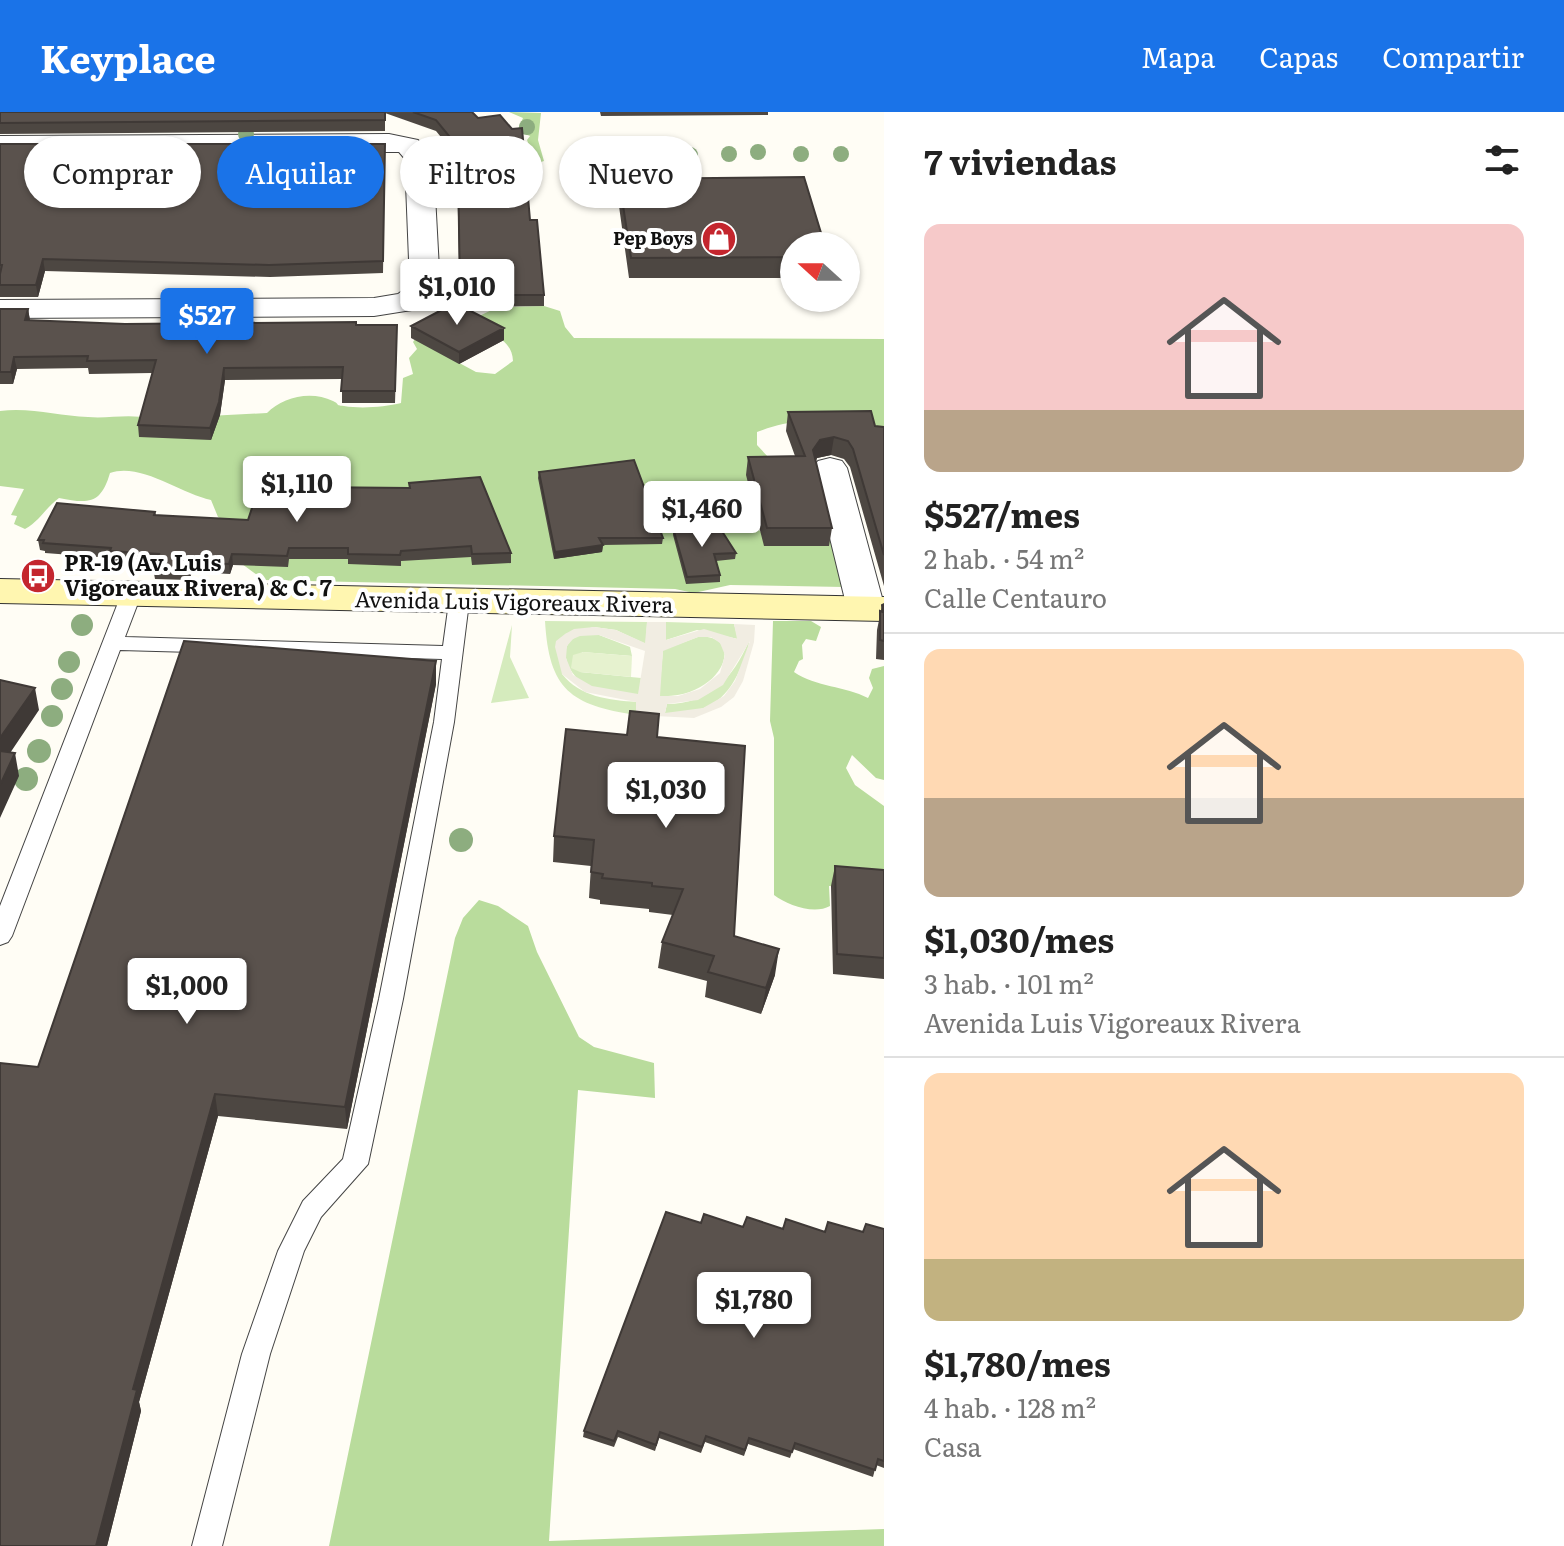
<!DOCTYPE html>
<html lang="es">
<head>
<meta charset="utf-8">
<style>
  body { margin:0; font-family:Literata,serif; background:#f6f6f6; color:#222; height:100vh; display:flex; flex-direction:column; font-size:30px; white-space:nowrap }
  * { box-sizing:border-box; margin:0 }
  p { font-size:26px; color:#767676 }
  .icon { flex:none; width:44px; height:44px; fill:none; stroke:currentColor; stroke-width:2; stroke-linecap:round; stroke-linejoin:round }
  .map { position:relative; flex:1; overflow:hidden }
  .drawer { display:flex; flex-direction:column; background:#fff; width:680px }
  .drawer>* { flex:none }
  .guide { position:absolute; left:24px; top:24px; width:740px; height:72px; display:flex; gap:16px }
  .needle { width:52px; rotate:291deg }
  .tools { position:absolute; left:780px; top:120px; display:grid; gap:16px }
  .tools a { display:grid; place-items:center; width:80px; height:80px; border-radius:50%; background:#fff; box-shadow:0 2px 6px #0004; font-size:40px }
  .price { position:absolute; translate:-50% -68px; padding:0 18px; border-radius:8px; background:#fff; color:#222; font-size:26px; line-height:52px; filter:drop-shadow(0 2px 4px #0008) }
  .price::after { content:''; position:absolute; left:50%; top:48px; width:24px; height:18px; margin-left:-12px; background:inherit; clip-path:polygon(0 0,100% 0,50% 100%) }
  .price.active { background:#1a73e8; color:#fff }
  ul { padding:0; list-style:none }
  li { display:grid; align-content:center; gap:16px; height:424px; padding:0 40px }
  li+li { border-top:2px solid #e0e0e0 }
  li span { display:grid; place-items:center; height:248px; border-radius:16px; color:#555 }
  li>.icon { margin-inline-start:auto }
  span .icon { width:144px; height:144px; fill:#fffc; stroke-width:1 }
  li b { font-size:34px }
  h2 { display:flex; justify-content:space-between; align-items:center; height:96px; padding:0 40px; font-size:34px }
  .pill { padding:0 28px; border-radius:36px; background:#fff; box-shadow:0 2px 6px #0004; font-size:28px; line-height:72px }
  .pill.active { background:#1a73e8; color:#fff }
  header { display:flex; align-items:center; gap:48px; box-sizing:border-box; height:112px; padding:0 40px; background:#1a73e8; color:#fff }
  header strong { font-size:38px }
  nav { display:flex; gap:44px; margin-inline-start:auto; font-size:28px }
  main { display:flex; flex:1; min-height:0 }
  .map>svg:first-child { display:block }
  .green { fill:#d5ebbd }
  .forest { fill:#b9dc9c }
  .pitch { fill:#e6f2cf }
  .plaza { fill:#f1ede2; fill-rule:evenodd }
  .lines { fill:none; stroke-linecap:round; stroke-linejoin:round }
  .service-casing { stroke:#444; stroke-width:2 }
  .minor-casing { stroke:#444; stroke-width:2 }
  .secondary-casing { stroke:#333; stroke-width:2 }
  .service { fill:#fff; fill-rule:evenodd }
  .minor { fill:#fff; fill-rule:evenodd }
  .secondary { fill:#fff6b0; fill-rule:evenodd }
  .tree { fill:#8dad7f }
  .wall { fill:#4d4742 }
  .shaded-wall { fill:#3f3936 }
  .building { fill:#5a524d; stroke:#3f3936; stroke-width:2 }
  .labels { text-anchor:middle; stroke-width:8; stroke-linejoin:round; paint-order:stroke }
  .far-poi-label { font-size:18px; font-weight:bold; fill:#111; stroke:#fff; text-anchor:end }
  .poi-label { font-size:22px; font-weight:bold; fill:#111; stroke:#fff; text-anchor:start }
  .street-label { font-size:22px; fill:#111; stroke:#fff }
</style>
</head>
<body>
<header>
<strong>Keyplace</strong>
<nav><a>Mapa</a><a>Capas</a><a>Compartir</a></nav>
</header>
<main>
<div class="map">
<svg width="884" height="1434" viewBox="0 0 884 1434">
  <rect width="100%" height="100%" fill="#fffdf5"/>
  <!-- green -->
  <path class="green" d="M545,509l102,1 -1,22 -30,-14 -22,-3 -29,7 -3,40c18,23 47,26 75,28l-1,13c-65,-10 -87,-25 -91,-94z
    M666,510l68,2 4,15 -41,-9 -31,10z
    M512,513l-2,32 19,41 -38,5z
    M599,523l31,12 2,9 -50,-4 -2,20 61,6 -2,16c-18,0 -41,-2 -57,-12 -13,-8 -25,-33 -8,-44 7,-5 17,-3 25,-3z
    M698,525c50,-4 25,63 -39,59l4,-46z
    M749,529c0,7 -5,19 -9,28 -15,35 -37,45 -75,44l2,-9c43,0 66,-26 82,-63z"/>
  <!-- forest -->
  <path class="forest" d="M509,0l32,1 -3,27 6,21 -6,2 -10,-5 4,-5 -5,-13 3,-4 -13,-5 6,-13z
    M544,194l16,5 5,16 9,11 310,1v87c-24,5 -46,-2 -70,-4 -21,-2 -38,3 -57,10v13l12,13 -16,28 -11,3 1,23 26,29 2,5h46l8,-43 19,84 -114,-2 -36,8 -19,-4 -411,-9 -22,-16 -12,-40 -12,-7 -7,-17c-31,-7 -71,-38 -101,-27 -9,31 -21,31 -51,25 -14,10 -18,22 -34,31l-11,-5 3,-8 -6,-1 13,-26 -24,-3v-75c30,-4 59,5 88,6 21,2 42,-4 63,2l116,-6c15,-16 44,-23 66,-12 8,4 1,4 11,5 17,3 41,1 57,-3l2,-25 10,-4 -4,-16 8,-9 -4,-7 2,-3 61,33 19,2 18,-13c-1,-24 -26,-26 -38,-43l23,-11z
    M773,509h38l10,6 -5,14 -10,-2 -4,6 1,14 -4,2 -5,11c22,15 51,14 74,26l5,-10 -4,-10 3,-9 12,-3v114l-8,-2 -24,-23 -6,13 9,17 29,21v83l-55,-3 1,20c-16,9 -43,-1 -56,-11v-157l-4,-17z
    M479,788l19,6 30,20 9,26 42,85 15,10 60,16 1,35 -77,-8 -29,451 335,-12v17h-555l126,-608 8,-20z"/>
  <!-- pitch -->
  <path class="pitch" d="M583,540l49,4 -1,21 -51,-5 -9,-4 2,-13z"/>
  <!-- plaza -->
  <path class="plaza" d="M647,510h19v18l38,-11 33,10 -3,-15 21,1 -1,17 -11,39 -9,16 -13,10 -27,11 -58,-3v-13l-51,-10 -23,-18 -7,-27 1,-6 9,-7 9,-5 20,-2 22,3 29,13zM599,523l46,16 -7,43 -46,-8 -19,-11 -7,-17 1,-12 6,-7 7,-3zM698,525h13l9,6 5,12 -5,18 -20,16 -22,7h-18l3,-45zM750,529l-15,40 -11,15 -21,12 -38,5 2,-9 31,-4 25,-15z"/>
  <g class="lines">
    <!-- service casing -->
    <g class="service-casing">
      <path id="service" d="M131,477l10,6 -16,42 318,9 6,-44 10,-6 10,6 -15,120 -51,277 -35,165 -47,53 -17,34 -34,103 -48,192h-30l50,-192 36,-103 25,-50 40,-42 36,-160 55,-277 8,-63 -322,-9 -108,286 -4,6 -8,3v-39l121,-311z"/>
    </g>
    <!-- minor casing -->
    <g class="minor-casing">
      <path id="minor" d="M389,22l29,6 15,18 7,130 -22,21 -44,7 -374,2v-18l374,-2 24,-4 12,-9 -5,-126 -6,-7h-399v-16z
        M830,346l12,3 5,7 37,137 -5,11 -13,4 -13,-4 -6,-8 -34,-140 5,-7z"/>
    </g>
    <!-- secondary casing -->
    <g class="secondary-casing">
      <path id="secondary" d="M0,467l884,18v24l-884,-18z"/>
    </g>
    <!-- service -->
    <use href="#service" class="service"/>
    <!-- minor -->
    <use href="#minor" class="minor"/>
    <!-- secondary -->
    <use href="#secondary" class="secondary"/>
  </g>
  <!-- trees -->
  <g class="tree">
    <circle cx="527" cy="15" r="8"/>
    <circle cx="246" cy="22" r="8"/>
    <circle cx="758" cy="40" r="8"/>
    <circle cx="729" cy="42" r="8"/>
    <circle cx="801" cy="42" r="8"/>
    <circle cx="841" cy="42" r="8"/>
    <circle cx="690" cy="43" r="8"/>
    <circle cx="638" cy="44" r="8"/>
    <circle cx="82" cy="513" r="11"/>
    <circle cx="69" cy="550" r="11"/>
    <circle cx="62" cy="577" r="11"/>
    <circle cx="52" cy="604" r="11"/>
    <circle cx="39" cy="639" r="12"/>
    <circle cx="26" cy="667" r="12"/>
    <circle cx="461" cy="728" r="12"/>
  </g>
  <!-- wall -->
  <path class="wall" d="M0,0h455l75,108 14,75v11l-80,1 40,33 -45,24 -48,-26v-12l49,-21 -3,-132h-3v-20l-18,-22 -51,-18v18l-385,3z
    M600,0h168v3l-167,1z
    M0,32h385l-2,129 -113,4 -225,-6 -7,26h-38z
    M619,67l175,67v32h-165l-11,-79z
    M0,197h28l2,11 95,4 231,1 41,12 -2,66h-53v-24l-117,1 -5,35 -9,25 -72,-3 -1,-12 14,-52 -63,1 -1,-6 -71,1 -4,15h-13z
    M788,300l87,14 9,1v159l-34,-119 -6,-8 -13,-4 -14,3 -1,3 16,67 -3,18h-65l-18,-71 2,-18 47,-1 -9,-25z
    M539,360l124,66 -1,6 -59,1 -1,7 -48,7 -16,-81z
    M409,371l102,70v10l-39,2 -1,-8 -70,4v5l-53,-2v-5h-59l-1,8 -55,-2 -3,9 -38,-2 -3,8 -34,-1 -2,-11 2,-4 -43,-2 -1,-4 -66,-5v-2l-5,-1 -2,-10 117,-28 1,3 92,5 57,-33 104,1z
    M673,416l63,25 -1,6 -19,2 4,14v7l-34,2 -13,-49z
    M884,492v56l-8,-1 1,-29 5,-25z
    M436,549v23l-89,445 -129,-13 -79,286 2,9 -34,135h-107l38,-479z
    M627,623l30,2 77,199 41,39 -14,39 -56,-17 2,-16 -49,-13 4,-26 11,-27 -24,-3v-3l-49,-5v-4l-11,-2 2,-32 -38,-4 1,-26z
    M835,754l49,4v109l-51,-5 -2,-88z
    M701,1111l42,4 82,5h38l21,-3v239l-8,-3 -3,12 -80,-28 -3,9 -42,-14 -4,12 -39,-14 -4,11 -42,-15 -4,13 -37,-14 -4,10 -31,-10 1,-6z"/>
  <!-- shaded-wall -->
  <path class="shaded-wall" d="M43,147l2,12 -7,26 -2,-12z
    M28,197l2,12 -5,-1z
    M504,216v12l-45,24v-12z
    M14,245l3,12 -4,15 -2,-12z
    M224,256l1,12 -5,35 -9,25 -1,-12z
    M834,325l-3,18 -14,3 -7,11 3,-19 7,-10z
    M603,433l-1,7 -48,7 1,-7z
    M232,442l1,11 -3,9 -1,-10z
    M191,450l1,10 -3,8 -1,-11z
    M436,549v23l-89,445 -2,-22z
    M35,576l4,22 -39,58v-30z
    M15,641l4,23 -19,42v-33z
    M779,837l-4,26 -14,39 5,-26z
    M215,982l3,22 -79,286 2,9 -34,135h-11l37,-157z"/>
  <!-- building -->
  <path class="building" d="M0,0h385v8l-385,3z
    M413,0h59l6,6 22,-3 12,14 10,-1 8,92h7l7,75h-84l-2,-134h-4v-19l-18,-22z
    M0,32h385l-2,117 -114,4 -226,-6 -7,26h-36v-11l2,-9h-2z
    M804,65l21,69h-31v11l-163,1 -12,-79z
    M455,191l49,25 -45,24 -48,-26z
    M0,197h28l-3,11 100,4 231,-2v3h41l-2,66h-54l2,-24 -119,1 -5,34 -9,26 -72,-3 18,-65 -69,1 1,-5 -74,1 -3,15h-11z
    M871,299l4,15 9,1v128l-31,-106 -5,-8 -14,-4 -14,3 -7,10 19,78h-65l-19,-71 57,-1 -17,-44z
    M634,348l29,78h-64l4,7 -48,7 -16,-80z
    M480,365l31,76 -39,1 -1,-8 -70,5 -1,4 -52,-1v-6h-59l-2,8 -55,-2 -3,10 -38,-2 -3,7 -35,-1 6,-14 -49,-3 1,-3 -68,-5 1,-3h-6l19,-37 98,9 -1,3 94,5 14,-42 43,4 -2,5 107,1 -1,-5z
    M718,413l18,28 -22,1 6,21 -33,2 -14,-49z
    M884,492v37l-4,-1v-29l3,1 -1,-7z
    M184,529l252,20 -91,446 -130,-13 -82,295 4,1 -41,156h-96v-483l38,4z
    M0,568l35,8 -35,50z
    M630,599l29,3 -2,23 88,9 -11,190 45,13 -13,39 -58,-16 6,-16 -52,-14 21,-53 -31,-3v-3l-50,-5 1,-4 -12,-2 3,-32 -40,-4 12,-107 61,6z
    M0,639l15,2 -15,32z
    M835,754l49,4v88l-47,-4z
    M666,1100l35,11 3,-9 39,13 4,-10 36,12 3,-10 39,13 3,-10 35,10 3,-8 18,5v232l-6,-2 -3,11 -80,-27 -3,9 -43,-14 -4,12 -39,-14 -4,11 -42,-15 -4,13 -38,-14 -4,10 -30,-10z"/>
  <!-- icons -->
  <defs>
    <g id="shop-disc" transform="scale(1.8)"><circle r="9.5" fill="#c4262e" stroke="#fff"/><path d="M-5-2.5h2.3a2.7 3.5 0 0 1 5.4 0H5L5.5 6h-11ZM-1.5-2.5h3a1.5 2.3 0 0 0-3 0Z" fill="#fff"/></g>
    <g id="bus-disc" transform="scale(1.8)"><circle r="9.5" fill="#c4262e" stroke="#fff"/><path d="M-5-6H5V4H4V6H2V4H-2V6H-4V4H-5ZM-3.5-4V0h7V-4ZM-3.5 1.2v1.5H-2V1.2ZM2 1.2v1.5H3.5V1.2Z" fill="#fff"/></g>
  </defs>
  <g fill-rule="evenodd">
    <use href="#shop-disc" x="719" y="127"/>
    <use href="#bus-disc" x="38" y="464"/>
  </g>
  <g class="labels">
    <!-- far-poi labels -->
    <g class="far-poi-label">
      <text x="693" y="133">Pep Boys</text>
    </g>
    <!-- poi labels -->
    <g class="poi-label">
      <text x="64" y="459">PR-19 (Av. Luis<tspan x="64" dy="25">Vigoreaux Rivera) &amp; C. 7</tspan></text>
    </g>
    <!-- street labels -->
    <g class="street-label">
      <text transform="translate(514 490) rotate(1)" y="8">Avenida Luis Vigoreaux Rivera</text>
    </g>
  </g>
</svg>
<div class="tools">
<a><svg class="needle" viewBox="-14 -14 28 28"><path d="M0-13l5 13h-10z" fill="#e53935"/><path d="M0 13l5-13h-10z" fill="#767676"/></svg></a>
</div>
<b class="price" style="left:457px;top:215px">$1,010</b>
<b class="price active" style="left:207px;top:244px">$527</b>
<b class="price" style="left:297px;top:412px">$1,110</b>
<b class="price" style="left:702px;top:437px">$1,460</b>
<b class="price" style="left:666px;top:718px">$1,030</b>
<b class="price" style="left:187px;top:914px">$1,000</b>
<b class="price" style="left:754px;top:1228px">$1,780</b>
<div class="guide">
<a class="pill">Comprar</a>
<a class="pill active">Alquilar</a>
<a class="pill">Filtros</a>
<a class="pill">Nuevo</a>
</div>
</div>
<section class="drawer">
<h2>7 viviendas<svg class="icon" aria-label="filters" viewBox="0 0 24 24"><path d="M4 7h16M4 17h16"/><circle cx="9" cy="7" r="2"/><circle cx="15" cy="17" r="2"/></svg></h2>
<ul>
<li><span style="background:linear-gradient(#f6c9c9 75%,#b9a48a 0)"><svg class="icon" aria-label="home" viewBox="0 0 24 24"><path d="M3 11l9-7 9 7M6 9v11h12V9"/></svg></span><div><b>$527/mes</b><p>2 hab. · 54 m²</p><p>Calle Centauro</p></div></li>
<li><span style="background:linear-gradient(#ffd9b3 60%,#b9a48a 0)"><svg class="icon" aria-label="home" viewBox="0 0 24 24"><path d="M3 11l9-7 9 7M6 9v11h12V9"/></svg></span><div><b>$1,030/mes</b><p>3 hab. · 101 m²</p><p>Avenida Luis Vigoreaux Rivera</p></div></li>
<li><span style="background:linear-gradient(#ffd9b3 75%,#c2b280 0)"><svg class="icon" aria-label="home" viewBox="0 0 24 24"><path d="M3 11l9-7 9 7M6 9v11h12V9"/></svg></span><div><b>$1,780/mes</b><p>4 hab. · 128 m²</p><p>Casa</p></div></li>
</ul>
</section>
</main>
</body>
</html>
